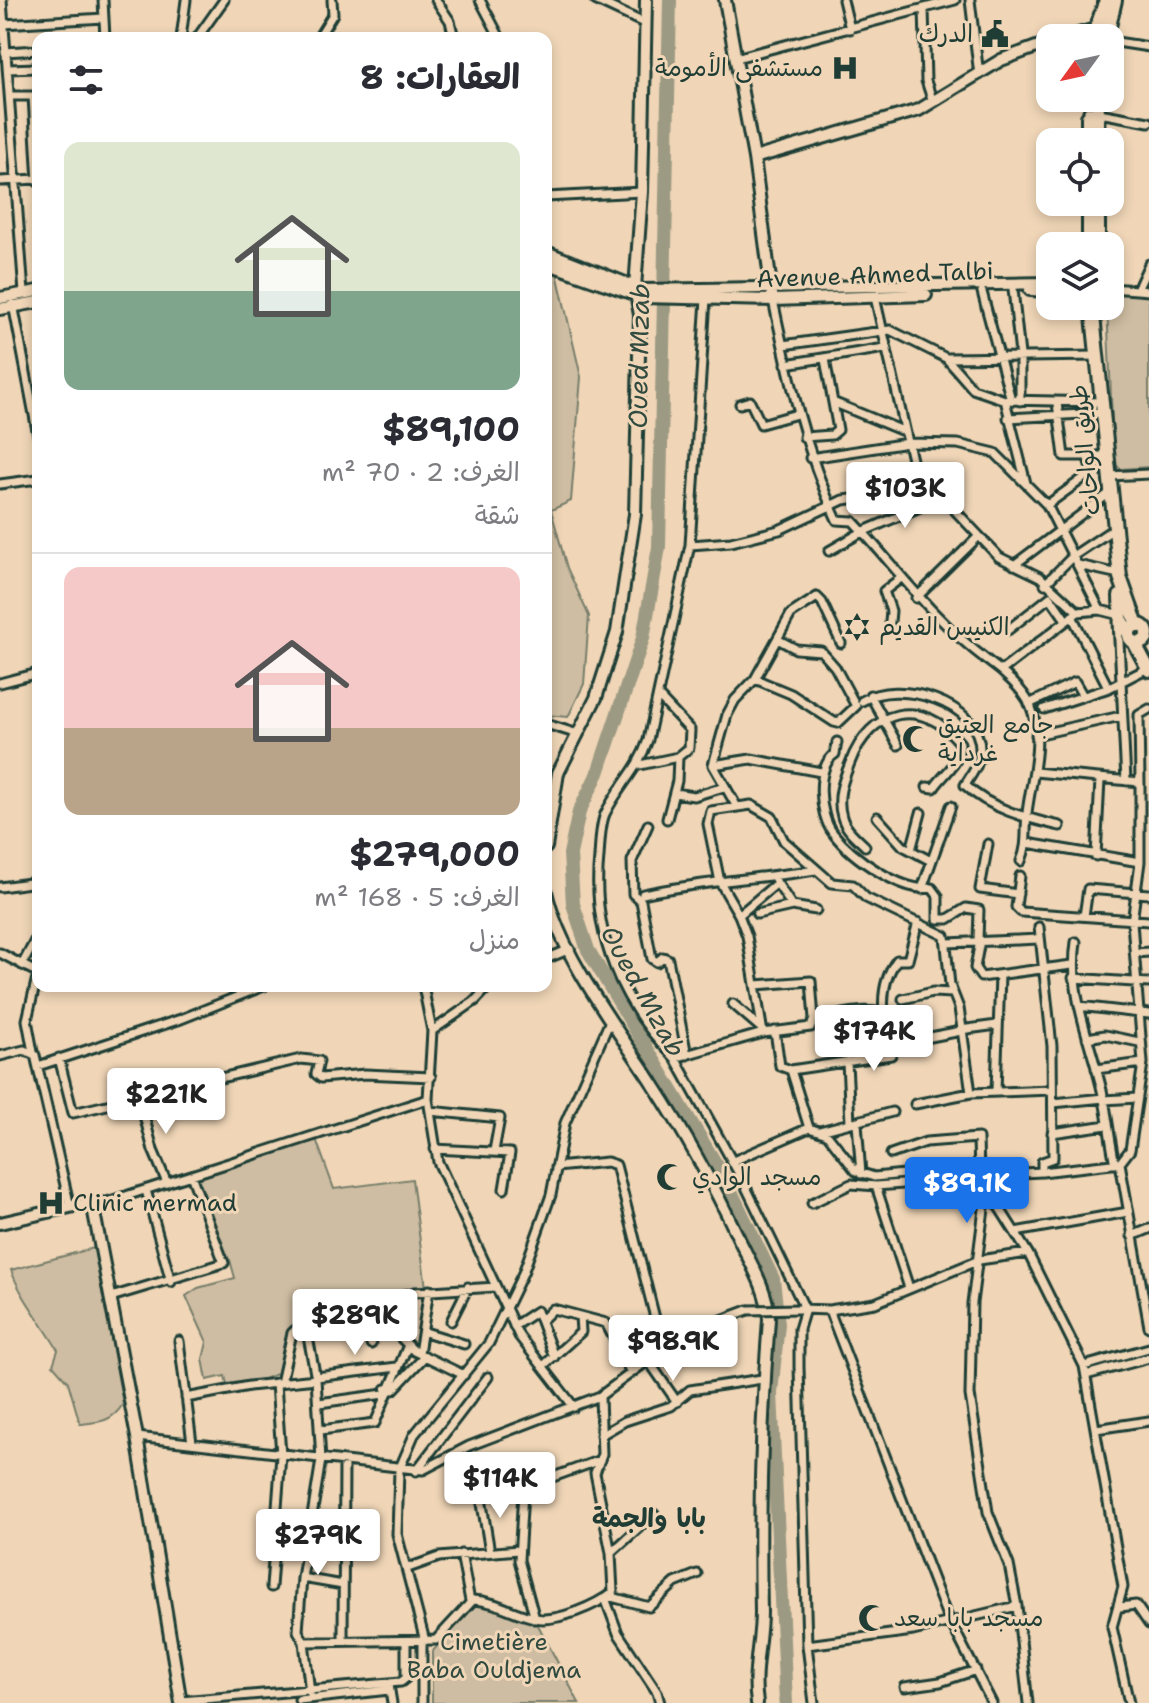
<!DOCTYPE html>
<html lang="ar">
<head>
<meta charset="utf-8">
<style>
  body { margin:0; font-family:"Shantell Sans","Playpen Sans Arabic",sans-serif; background:#f2f2f3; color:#2b2b33; direction:rtl; height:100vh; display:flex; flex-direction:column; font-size:30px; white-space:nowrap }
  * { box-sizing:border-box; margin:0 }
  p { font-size:26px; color:#7c7c81 }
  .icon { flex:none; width:44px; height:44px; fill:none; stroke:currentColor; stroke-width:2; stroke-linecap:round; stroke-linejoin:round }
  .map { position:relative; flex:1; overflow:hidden; direction:ltr }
  .side { position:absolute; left:32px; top:32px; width:520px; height:960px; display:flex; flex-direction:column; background:#fff; border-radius:16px; box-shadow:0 4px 12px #0003; direction:rtl }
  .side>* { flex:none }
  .needle { width:52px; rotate:237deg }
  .controls { position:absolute; left:1036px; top:24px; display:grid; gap:16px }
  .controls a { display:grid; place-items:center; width:88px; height:88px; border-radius:16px; background:#fff; box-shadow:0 4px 12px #0003; font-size:40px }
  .price { position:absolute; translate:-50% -68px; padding:0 18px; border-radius:8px; background:#fff; color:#222; font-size:26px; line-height:52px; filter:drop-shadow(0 2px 4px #0008) }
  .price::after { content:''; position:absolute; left:50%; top:48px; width:24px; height:18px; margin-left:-12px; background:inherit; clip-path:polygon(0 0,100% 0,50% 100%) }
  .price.on { background:#1a73e8; color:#fff }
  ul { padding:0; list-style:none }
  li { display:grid; align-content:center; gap:16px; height:424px; padding:0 32px }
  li+li { border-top:2px solid #e1e1e2 }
  li span { display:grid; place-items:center; height:248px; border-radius:16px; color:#555 }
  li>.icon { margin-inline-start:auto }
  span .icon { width:144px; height:144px; fill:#fffc; stroke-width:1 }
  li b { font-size:34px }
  h2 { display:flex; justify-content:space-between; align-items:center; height:96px; padding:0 32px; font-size:34px }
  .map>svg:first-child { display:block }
  .green { fill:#cebda2; stroke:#767d6b; stroke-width:2 }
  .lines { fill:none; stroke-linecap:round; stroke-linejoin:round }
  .river { stroke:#9d9a83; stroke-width:14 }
  .street-casing { stroke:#1f3d34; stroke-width:13 }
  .secondary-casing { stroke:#1f3d34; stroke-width:16 }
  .primary-casing { stroke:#1f3d34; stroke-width:18 }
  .street { stroke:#f0d6b7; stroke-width:7 }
  .secondary { stroke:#f0d6b7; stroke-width:10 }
  .primary { stroke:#f0d6b7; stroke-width:12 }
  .street-bridge-casing { stroke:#1f3d34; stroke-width:13; stroke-linecap:butt }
  .street-bridge { stroke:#f0d6b7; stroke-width:7 }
  .labels { text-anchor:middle; stroke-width:6; stroke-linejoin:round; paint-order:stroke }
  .poi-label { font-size:24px; fill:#1f3d34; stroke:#f0d6b7; text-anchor:start }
  .street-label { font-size:24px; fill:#1f3d34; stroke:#f0d6b7 }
  .park-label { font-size:24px; fill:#304a3f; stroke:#f0d6b7 }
  .water-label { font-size:26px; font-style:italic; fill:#324b40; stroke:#f0d6b7 }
  .neighbourhood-label { font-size:26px; font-weight:bold; fill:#1f3d34; stroke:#f0d6b7 }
</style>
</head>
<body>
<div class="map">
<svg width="1149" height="1703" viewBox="0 0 1149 1703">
  <rect width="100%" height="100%" fill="#f0d6b7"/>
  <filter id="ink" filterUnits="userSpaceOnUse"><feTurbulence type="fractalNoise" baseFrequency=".0125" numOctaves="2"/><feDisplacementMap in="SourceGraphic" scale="16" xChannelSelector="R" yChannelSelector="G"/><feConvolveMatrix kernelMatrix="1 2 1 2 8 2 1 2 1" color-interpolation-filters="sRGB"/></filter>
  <g filter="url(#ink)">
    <!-- green -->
    <path class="green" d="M546,270l11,3 24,104 -10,124 -20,9 16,58 22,48 -5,68 -16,33 -22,-2z
      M1110,292h39v175l-28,2 -7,-5 -7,-158h3z
      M316,1139l18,50 78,-10 14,109 -50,8 -84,29 -9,46 -19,8 -37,5 -2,-8 -18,4 -4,-21 4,-17 -21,-46 12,-8 37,-10 -5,-18 -5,1 -32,-83z
      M94,1248l29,156c-11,18 -23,18 -43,20l-12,-42 -15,-17 5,-15c-16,-28 -36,-50 -47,-80z
      M473,1604l25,2 40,19 41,78h-147v-51z"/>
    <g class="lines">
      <!-- river -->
      <path class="river" d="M670,0l-11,547 -16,91 -45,135 -19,39 -9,42 3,50 15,46 138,231 47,98 5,45 -7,69 15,310"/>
      <!-- street casing -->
      <g class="street-casing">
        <path id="street" d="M2,0l22,293
          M103,0l2,38
          M436,0l14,21 4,17
          M480,0l20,38
          M595,0l49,23
          M843,0l7,29
          M970,0l9,75
          M924,8l2,73 7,21
          M3,24l101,-6
          M181,38l5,-38
          M197,38l27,-38
          M318,38l15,-24 -1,-14
          M1110,41l39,6
          M5,52l33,-2
          M736,58l219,-58
          M7,69l31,-1
          M10,96h26
          M33,96l5,86
          M1088,111l61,11
          M0,181l38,-2
          M546,197l96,-5
          M1110,288l27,2 12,-26
          M1013,289l7,66v46
          M1137,290l12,1
          M982,292l29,108
          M875,297l42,185 19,18 12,3 51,54 41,20 38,35 22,-2 20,5
          M706,299l-16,246 -42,195c-10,30 -30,47 -43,74 -5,12 -5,30 -6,43 -8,76 22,147 76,201l68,123 62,128 -6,20v38l8,278 7,58
          M773,300c16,76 31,149 64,220l16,1c47,51 78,97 135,140 14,10 35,28 42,44 15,36 1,73 -3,108 -2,18 1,32 -6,48
          M13,304l25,132
          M783,345l107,-15 56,28 27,31 32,11 96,2
          M946,358l152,-2
          M786,364l99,-16
          M1005,400l21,83
          M835,403l68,28
          M1057,403l7,53h43
          M740,404l10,-3 11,23 36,-10
          M1008,418l94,-5
          M804,437l28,-2 6,-5 -13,-71
          M810,458l98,-15 50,1 37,9 52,52 53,105
          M1109,476l40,-2
          M0,484l38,-5
          M866,486l30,-14 18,2
          M1047,505l45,-33 -4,-14
          M690,545l41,-3 48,-12 64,-30 82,-10
          M829,551l33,-19 74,-32
          M1014,565l97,-73
          M1078,565l41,9
          M1045,584l28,-28 42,-28
          M916,598l63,-62
          M1072,616l36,71
          M1118,621l8,160
          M890,622l1,-11 -7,-20 17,-13
          M1008,630l42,-33 16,23
          M1001,671l77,-59
          M755,679l36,15 43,28 4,1 18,-17 -21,-39 -14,-16 -25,-2 -17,-9
          M0,683l38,-10
          M870,695l28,50
          M659,697l31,33 -1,18 -11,9 -1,24 -10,38
          M862,701c35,-23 120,1 118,50 0,13 -9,24 -15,34 25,24 61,33 95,41
          M1029,704l46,-22 8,14
          M1044,709l65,-21 39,-20
          M546,724l32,10
          M1036,735l85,-19
          M837,742l-2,12c-20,12 -16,62 -2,79 18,24 69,60 99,55l6,8v23h10l18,-11 13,2 -1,30
          M640,765l38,-8
          M713,765l38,-6 70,13
          M1035,772l105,10v80l-8,60 11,141 -13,87 -10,13 29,164
          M1140,782l-1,-67 10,-6
          M674,793l20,3 30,-9
          M737,807l-24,-42 14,-50 8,-15 20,-21 36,-65 26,-17 5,5 19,41
          M877,817l26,29 28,15
          M648,825l-16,36 1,33 8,7 11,58 5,3 6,-5 5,2 19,96
          M1027,843l113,19
          M988,844l-8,45 38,5
          M865,846c-8,-8 -20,-17 -23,-29 -6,-20 1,-36 8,-54 20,-54 71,-68 110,-20 0,22 -15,29 -26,45l-7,-1
          M911,850l10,-37
          M1096,856l4,-76
          M1020,876l-4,31 5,5 128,9
          M777,883l15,23 24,4
          M0,887l38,-5
          M922,889l29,-83
          M643,894c58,-13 115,-15 173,-24
          M757,914l35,-8
          M739,915l38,-32 -3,-6
          M1084,916l4,-27 61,5
          M1039,927l13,119 1,112 -11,4v10
          M980,940l-5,28 6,9 91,-12
          M1076,942c-8,54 16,102 27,153 5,23 7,46 12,69
          M947,943l92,-4
          M0,953l38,20 -11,47 6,32
          M1135,953l14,-1
          M546,959l24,-10
          M22,965l16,-30
          M1073,978l76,5
          M756,985l55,-4 3,38
          M423,986l9,45 -4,68 10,63 81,174 55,71
          M903,999l30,-7 19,1
          M733,1004l29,25
          M1079,1006l70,8
          M884,1013c-2,-20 1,-37 13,-53h11l10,-38
          M960,1030l37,-5
          M432,1031l43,-30 14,-15
          M775,1031l5,35 11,4 18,58
          M763,1033l-16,-97 -8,-21 -19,-33 -12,-58 3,-13 40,-6 21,12 12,24 48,42 21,2 13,13 79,38 5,49 9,23 12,85
          M1087,1038l18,-3 34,7
          M895,1044l66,-13
          M0,1056l24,-6 11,5 35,152
          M59,1058l14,55 228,-54 18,2 -3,13 5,4 44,-4 66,3
          M675,1058l88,-25 48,-6 3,-8c22,-2 58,-16 77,-1l4,26 -4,11 -100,15
          M847,1062l3,61
          M38,1066l143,-47 83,-33
          M1096,1069l47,-6
          M996,1091l4,-116
          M139,1096l14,54 14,33
          M1104,1100l33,-2
          M1053,1103l51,-5
          M915,1104l56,-11 81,-3
          M430,1111l70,7 -6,33
          M857,1123l4,51
          M820,1131l72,-19
          M1052,1133l55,-8
          M435,1149l75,4 -6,36
          M891,1154l35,-12 52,-4 1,37
          M731,1162l78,-34 18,6 29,37 18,6 71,-7 34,5 63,-3 78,-9
          M556,1167l51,-5 9,3 39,153 15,25
          M876,1186l33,102
          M146,1190l25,92
          M986,1193l-14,110 -2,92 18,117 21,53 8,41 11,97
          M92,1202h15l321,-103
          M812,1203l39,-19 25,2 67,-5 21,3 22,9 11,11 31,49
          M1015,1232l113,-20
          M1132,1236l17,-7
          M111,1297l113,-34 -33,-88
          M367,1304l47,47 50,24
          M802,1309l27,1 46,-7 104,-43 49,-7 56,113 39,221 -11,40 17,76
          M352,1310l15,21 4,13
          M829,1310l116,301 47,92
          M542,1320l11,-11 53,14 25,50
          M451,1321l17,-34
          M306,1326l10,53
          M514,1326l23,-15 17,46
          M425,1332l39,12
          M179,1341l13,102
          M419,1353l10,-63
          M648,1360l29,42
          M543,1366l38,-34 -1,-16
          M1084,1366l65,-18
          M1086,1375l63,-17
          M316,1377l81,-10
          M281,1383l11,-50 5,-5 118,-36 81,-5
          M386,1389l7,1 32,-34
          M186,1398l63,-12 67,-7 5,81 -19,118 -4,53 6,11 6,50
          M319,1403l65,-9
          M1096,1429l53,-8
          M321,1430l54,-7 33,-78
          M601,1435l24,-14 46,-15 19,-16 72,-11
          M137,1437l286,33 46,-24 131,-50 84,-62 64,-24
          M416,1471l72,-94
          M480,1492l10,60
          M611,1553l43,-39
          M461,1554l9,47
          M408,1568l31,-11 79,-7
          M302,1578l41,7
          M271,1587l10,-132 -5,-72
          M608,1596l41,11 26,-24 22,-9
          M605,1598l13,35 39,59 3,11
          M1120,1607l16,-2 13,19
          M535,1619l-16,-59 4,-68 8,-7 69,-25
          M343,1641l1,-178
          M422,1641v62
          M425,1641l-28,-107 2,-64 15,-35 75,-92 34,-70 28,-78 14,-72 44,-100
          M304,1642l132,-2 37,-40c24,1 40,14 62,18 21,5 62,-13 78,-26l-2,-39 -16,-80 7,-19 -2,-58
          M807,1645l106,-14 104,-25
          M389,1685l3,18
          M905,1687l35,-5 36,-12
          M299,1700l90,-10
          M181,1701l220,-19 5,-4v-37"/>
      </g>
      <!-- secondary casing -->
      <g class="secondary-casing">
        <path id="secondary" d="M725,0l29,158 18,136
          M1066,38l29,-9
          M754,158l165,-48 82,-50 49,-18
          M546,252l97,38 407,-7
          M546,263l96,34 131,3 153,-5
          M1030,290l20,1
          M0,298l38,-7
          M0,309l38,-7
          M546,847l12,-74 38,-75 21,-66 18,-118 5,-199 -5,-27 7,-96 4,-192
          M546,891c13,63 72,139 107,193 32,49 61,102 86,155 12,25 29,52 30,80 -8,98 -10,195 -8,293 0,31 -9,59 -4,91
          M0,1223l92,-21 45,235 44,266"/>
      </g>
      <!-- primary casing -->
      <g class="primary-casing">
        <path id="primary" d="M1108,31l7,-31
          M1093,38l13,-38
          M1088,117v25
          M1097,142l1,-44
          M1098,202v44
          M1089,246v-44
          M1092,306l28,271 17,48
          M1120,596l1,24 8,14
          M1129 634a9 9 0 1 1 18 0a9 9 0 1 1-18 0Z
          M1134,642l15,28"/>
      </g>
      <!-- street -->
      <use href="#street" class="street"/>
      <!-- secondary -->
      <use href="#secondary" class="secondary"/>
      <!-- primary -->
      <use href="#primary" class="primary"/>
      <!-- street-bridge casing -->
      <g class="street-bridge-casing">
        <path id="street-bridge" d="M748,1310l51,-1"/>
      </g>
      <!-- street-bridge -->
      <use href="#street-bridge" class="street-bridge"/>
    </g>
  </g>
  <!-- icons -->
  <defs>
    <g id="civic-bare" transform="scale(2.16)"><path d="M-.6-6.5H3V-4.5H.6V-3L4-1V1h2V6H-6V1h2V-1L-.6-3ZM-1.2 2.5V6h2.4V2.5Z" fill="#1f3d34" stroke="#f0d6b7" stroke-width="2.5" paint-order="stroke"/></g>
    <g id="hospital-bare" transform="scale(2.16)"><path d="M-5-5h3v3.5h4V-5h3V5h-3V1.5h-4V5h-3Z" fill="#1f3d34" stroke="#f0d6b7" stroke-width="2.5" paint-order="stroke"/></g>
    <g id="synagogue-bare" transform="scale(2.16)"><path d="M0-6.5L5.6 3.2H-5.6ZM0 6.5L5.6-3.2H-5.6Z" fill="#1f3d34" stroke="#f0d6b7" stroke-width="2.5" paint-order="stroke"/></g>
    <g id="mosque-bare" transform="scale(2.16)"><path d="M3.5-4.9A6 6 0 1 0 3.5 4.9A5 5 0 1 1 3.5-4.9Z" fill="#1f3d34" stroke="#f0d6b7" stroke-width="2.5" paint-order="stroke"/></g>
  </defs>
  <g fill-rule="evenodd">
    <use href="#civic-bare" x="995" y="34"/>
    <use href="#hospital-bare" x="845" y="68"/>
    <use href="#synagogue-bare" x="857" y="627"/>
    <use href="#mosque-bare" x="916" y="739"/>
    <use href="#mosque-bare" x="670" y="1177"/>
    <use href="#hospital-bare" x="51" y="1203"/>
    <use href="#mosque-bare" x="872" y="1618"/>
  </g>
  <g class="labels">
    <!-- poi labels -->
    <g class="poi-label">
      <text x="973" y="42" text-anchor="end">الدرك</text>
      <text x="823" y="76" text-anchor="end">مستشفى الأمومة</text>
      <text x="879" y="635">الكنيس القديم</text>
      <text x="938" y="733">جامع العتيق<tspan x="938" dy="28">غرداية</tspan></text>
      <text x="692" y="1185">مسجد الوادي</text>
      <text x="73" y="1211">Clinic mermad</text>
      <text x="894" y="1626">مسجد بابا سعد</text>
    </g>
    <!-- street labels -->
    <g class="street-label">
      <text transform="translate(875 275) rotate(-2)" y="8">Avenue Ahmed Talbi</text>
      <text transform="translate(1085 450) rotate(-96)" y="8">طريق الواحات</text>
    </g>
    <!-- park labels -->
    <g class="park-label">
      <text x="494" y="1650">Cimetière<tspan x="494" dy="28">Baba Ouldjema</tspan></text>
    </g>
    <!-- water labels -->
    <g class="water-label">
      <text transform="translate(639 356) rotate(-89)" y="9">Oued Mzab</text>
      <text transform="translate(643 991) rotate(61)" y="9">Oued Mzab</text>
    </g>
    <!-- neighbourhood labels -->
    <g class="neighbourhood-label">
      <text x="649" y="1527">بابا والجمة</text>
    </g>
  </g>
</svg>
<div class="controls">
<a><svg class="needle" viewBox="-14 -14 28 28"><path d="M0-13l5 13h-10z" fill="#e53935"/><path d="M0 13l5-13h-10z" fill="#7c7c81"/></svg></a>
<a><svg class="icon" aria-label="locate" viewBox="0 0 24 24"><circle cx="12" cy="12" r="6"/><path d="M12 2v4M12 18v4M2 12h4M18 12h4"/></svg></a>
<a><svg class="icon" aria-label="layers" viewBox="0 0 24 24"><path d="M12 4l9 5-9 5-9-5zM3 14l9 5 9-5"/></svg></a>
</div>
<b class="price" style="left:905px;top:530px">$103K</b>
<b class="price" style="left:874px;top:1073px">$174K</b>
<b class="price" style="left:166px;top:1136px">$221K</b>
<b class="price on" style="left:967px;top:1225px">$89.1K</b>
<b class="price" style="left:355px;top:1357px">$289K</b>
<b class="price" style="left:673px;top:1383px">$98.9K</b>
<b class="price" style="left:500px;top:1520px">$114K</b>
<b class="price" style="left:318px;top:1577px">$279K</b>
<section class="side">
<h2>العقارات: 8<svg class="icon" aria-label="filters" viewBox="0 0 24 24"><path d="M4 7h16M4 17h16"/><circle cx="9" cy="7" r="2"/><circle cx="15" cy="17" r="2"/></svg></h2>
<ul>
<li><span style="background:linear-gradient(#dfe7d0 60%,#7fa58c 0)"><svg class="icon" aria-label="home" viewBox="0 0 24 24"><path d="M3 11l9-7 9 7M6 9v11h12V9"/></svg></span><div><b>$89,100</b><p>الغرف: 2 · 70 m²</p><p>شقة</p></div></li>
<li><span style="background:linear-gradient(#f6c9c9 65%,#b9a48a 0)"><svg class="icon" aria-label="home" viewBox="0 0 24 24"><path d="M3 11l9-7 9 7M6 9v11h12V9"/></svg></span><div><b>$279,000</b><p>الغرف: 5 · 168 m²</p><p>منزل</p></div></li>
</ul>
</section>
</div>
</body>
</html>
